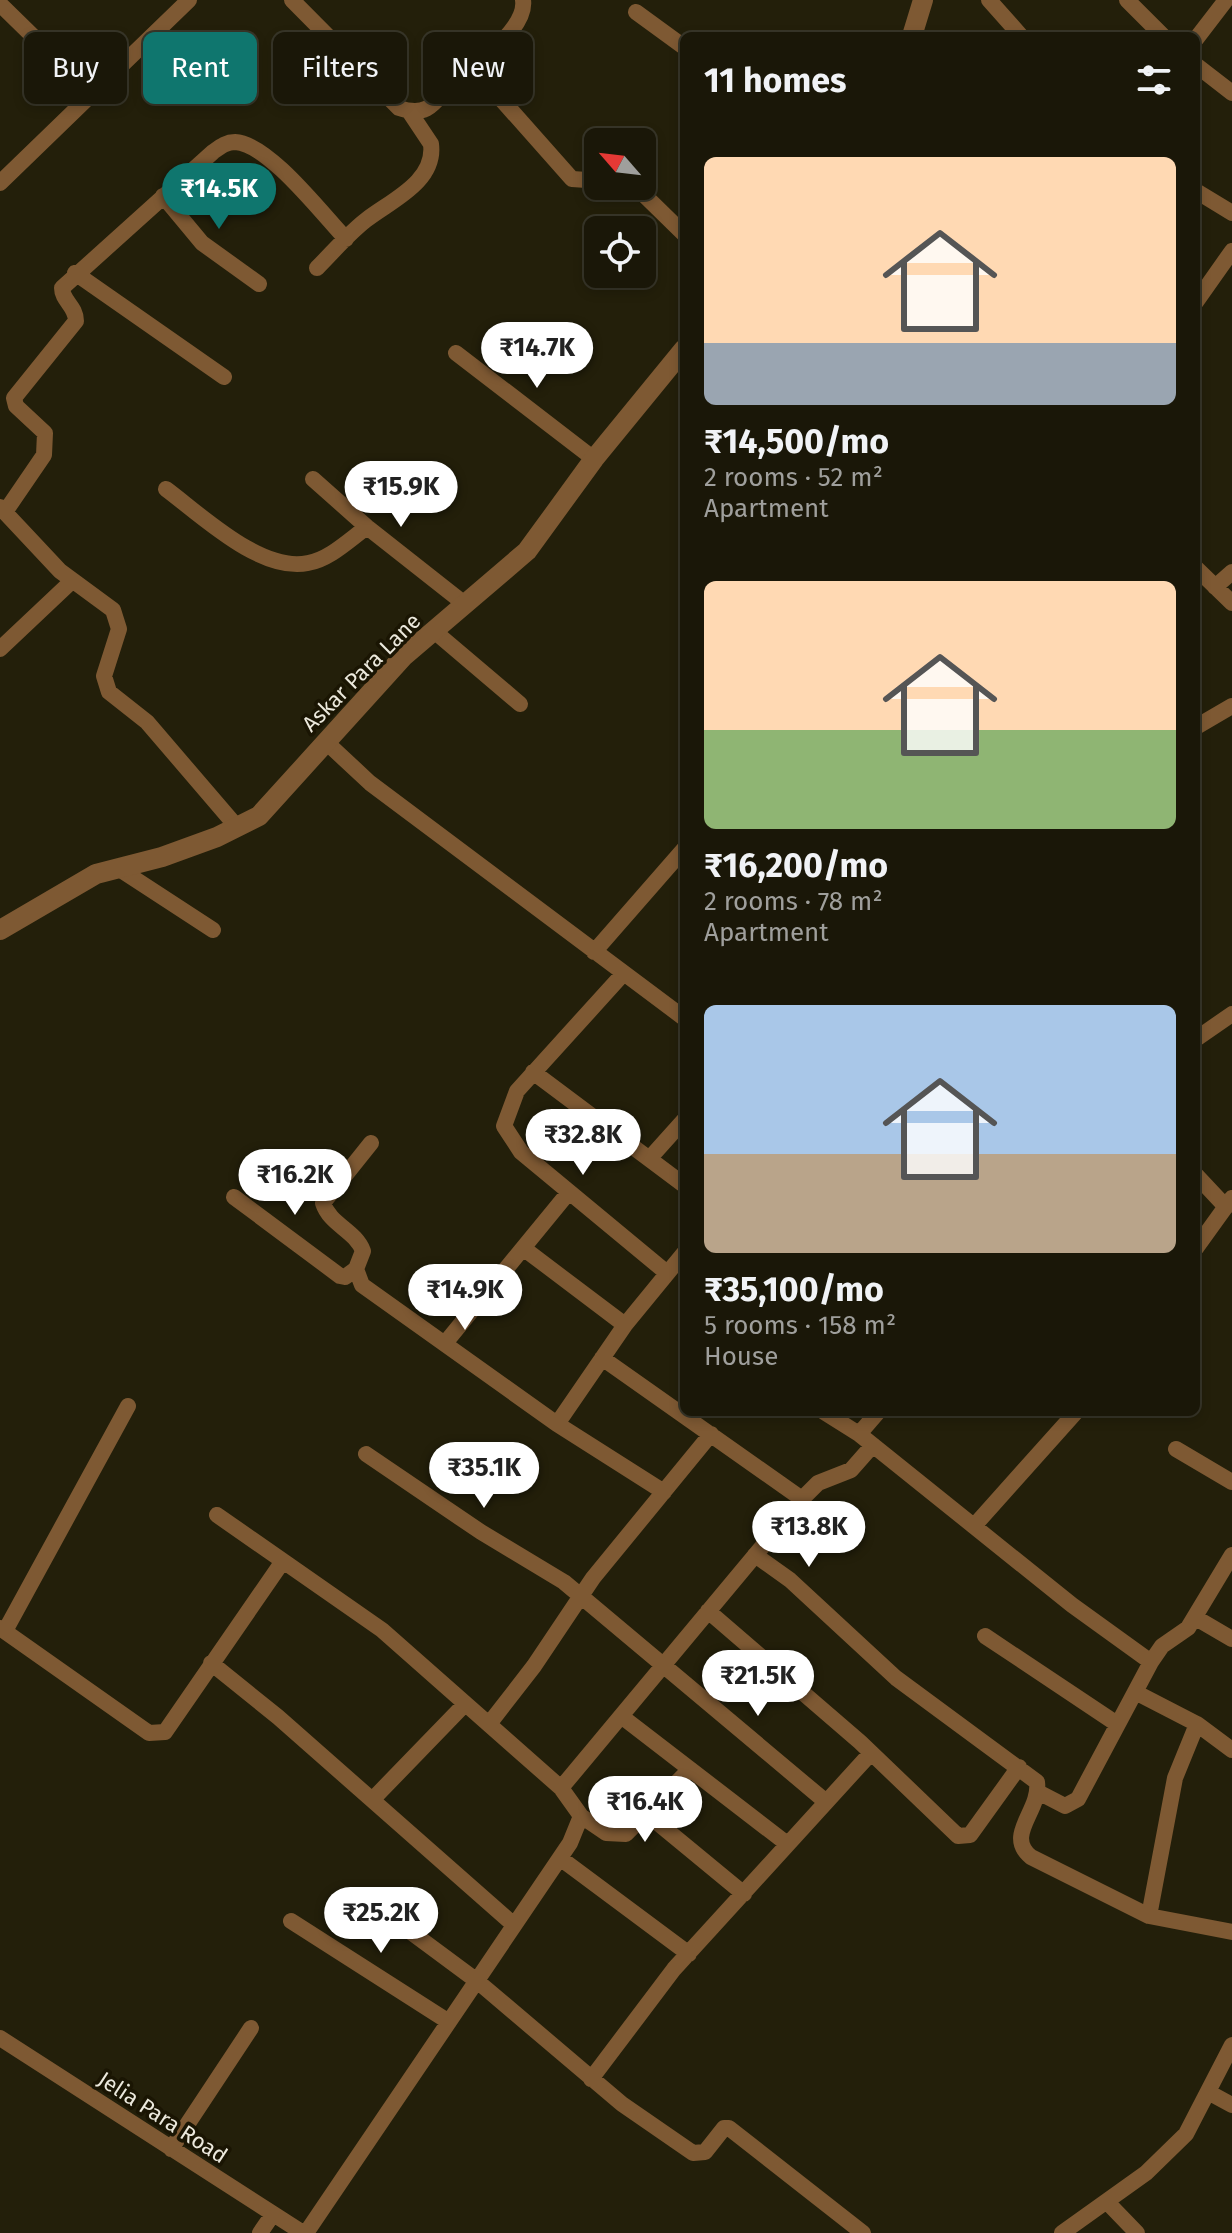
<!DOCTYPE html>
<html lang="en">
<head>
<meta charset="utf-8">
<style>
  body { margin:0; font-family:"Fira Sans",sans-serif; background:#232012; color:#f1f3f6; height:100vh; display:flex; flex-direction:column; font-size:30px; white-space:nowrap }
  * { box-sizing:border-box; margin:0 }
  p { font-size:26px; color:#9f9f9c }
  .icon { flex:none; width:44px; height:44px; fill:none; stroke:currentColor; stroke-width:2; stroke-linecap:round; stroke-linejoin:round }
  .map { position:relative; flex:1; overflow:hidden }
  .drawer { position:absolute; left:680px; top:32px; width:520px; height:1384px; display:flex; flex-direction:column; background:#1a1708; border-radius:12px; box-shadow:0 4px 12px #0003,0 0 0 2px #383629 }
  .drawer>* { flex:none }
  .guide { position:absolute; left:24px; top:32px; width:536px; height:72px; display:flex; gap:16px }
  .needle { width:52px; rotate:298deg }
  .buttons { position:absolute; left:584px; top:128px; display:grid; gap:16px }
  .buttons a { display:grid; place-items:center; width:72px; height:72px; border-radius:12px; background:#1a1708; box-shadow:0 4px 12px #0003,0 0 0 2px #383629; font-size:40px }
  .price { position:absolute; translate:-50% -68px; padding:0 18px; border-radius:28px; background:#fff; color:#222; font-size:26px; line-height:52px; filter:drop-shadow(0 2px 4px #0008) }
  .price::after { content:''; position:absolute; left:50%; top:48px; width:24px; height:18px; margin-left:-12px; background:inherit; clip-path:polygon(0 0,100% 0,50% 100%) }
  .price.selected { background:#0f766e; color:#fff }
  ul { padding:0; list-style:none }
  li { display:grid; align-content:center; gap:16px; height:424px; padding:0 24px }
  li span { display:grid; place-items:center; height:248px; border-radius:12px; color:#555 }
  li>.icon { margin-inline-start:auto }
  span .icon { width:144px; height:144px; fill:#fffc; stroke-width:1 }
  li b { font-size:34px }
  h2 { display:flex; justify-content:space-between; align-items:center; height:96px; padding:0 24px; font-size:34px }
  .pill { padding:0 28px; border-radius:12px; background:#1a1708; box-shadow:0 4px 12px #0003,0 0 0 2px #383629; font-size:28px; line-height:72px }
  .pill.selected { background:#0f766e; color:#fff }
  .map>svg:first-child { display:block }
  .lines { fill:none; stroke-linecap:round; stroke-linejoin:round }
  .minor { stroke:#7e5933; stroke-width:16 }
  .tertiary { stroke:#7e5933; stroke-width:20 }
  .labels { text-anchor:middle; stroke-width:7; stroke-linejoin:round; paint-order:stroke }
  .street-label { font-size:22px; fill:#ece9dd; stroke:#1a1503 }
</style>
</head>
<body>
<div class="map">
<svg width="1232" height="2233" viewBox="0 0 1232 2233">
  <rect width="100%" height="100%" fill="#231f0a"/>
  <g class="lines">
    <!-- minor -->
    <path class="minor" d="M292,0l107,108c43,14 37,-26 70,-35l17,9 86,97 15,1 11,-7
      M989,0l32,36
      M1127,0l36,36
      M0,4l92,90
      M636,12l48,35
      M1196,39l30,-39
      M1196,65l36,28
      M469,73c16,-17 58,-47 54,-73
      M0,183l189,-183
      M635,186l49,48
      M1196,191l36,22
      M163,196l39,47 57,41
      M317,268c16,-16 31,-34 49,-48 24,-19 70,-38 65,-76l-22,-33
      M75,273l149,104
      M1196,302l36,-51
      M456,353l138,106
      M313,479l54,48 99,78
      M166,489c35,26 95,84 142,74 22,-4 41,-23 59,-36
      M0,507l60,64 53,39 6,19 -15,47 5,16 38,30 90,105
      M5,512l39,-57 1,-22 -29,-27 -2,-8 62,-77c0,-15 -14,-20 -14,-33l151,-136c7,-5 13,-10 22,-10 33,1 88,73 111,97
      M1196,568l36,35
      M1215,587l17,-15
      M434,631l86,73
      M0,649l72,-68
      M1196,727l36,-21
      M325,741l45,42 314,235
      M121,870l92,60
      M594,952l90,-103
      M623,974l-106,117 -13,35 17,26 146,121
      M1196,1039l36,-25
      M533,1072l151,113
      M371,1143l-48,60c7,22 32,27 40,48l-7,18 6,16 195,139 107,68
      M649,1159l35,-39
      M1196,1175l30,32
      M234,1197l106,79 5,1 11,-8
      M523,1248l102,77
      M1196,1248l36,-50
      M446,1342l123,-150
      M602,1358l200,141
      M824,1412l35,22 213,171 79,57
      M557,1424l68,-99 59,-72
      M859,1434l19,-22
      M1176,1449l56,33
      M366,1454l115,78 83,50 261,219
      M217,1515l165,115 179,158 20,28 -11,27 -264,390
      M974,1526l102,-114
      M755,1555l35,25 106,98 141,104c4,29 -33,53 -6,75l118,59 83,16
      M708,1611l152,131 98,94 12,-1 49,-68
      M1196,1618l36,21
      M0,1628l149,105 16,-1 118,-171
      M5,1631l123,-225
      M985,1636l132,88
      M211,1663l67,54 236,208
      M1135,1692l62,32 35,26
      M621,1716l165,127
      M489,1724l45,-58 59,-88 118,-144
      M561,1788l241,-289 16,-16 33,-13 22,-25
      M1038,1792l27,14 13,-7 73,-137 11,-16 26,-18 44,-73
      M373,1799l92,-95
      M647,1814l97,80
      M581,1816l25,17 20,1 64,-65
      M560,1858l129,96
      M361,1895l116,86 145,123 71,49 12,-1 19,-24h5l134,105
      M1149,1916l26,-138 22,-54
      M291,1921l158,101
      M0,2038l303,195
      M591,2079l83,-110 197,-216
      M1208,2092l24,13
      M171,2149l80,-121
      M1108,2203l29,30
      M260,2233l13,-19
      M1062,2233l84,-60 40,-39 46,-89"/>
    <!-- tertiary -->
    <path class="tertiary" d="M912,36l11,-36
      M0,930l96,-56 66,-17 55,-20 42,-21 144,-159 124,-106 67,-92 90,-110"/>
  </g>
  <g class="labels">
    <!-- street labels -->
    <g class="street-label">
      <text transform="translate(361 672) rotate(-45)" y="8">Askar Para Lane</text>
      <text transform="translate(163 2117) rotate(33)" y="8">Jelia Para Road</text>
    </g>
  </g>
</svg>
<div class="buttons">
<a><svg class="needle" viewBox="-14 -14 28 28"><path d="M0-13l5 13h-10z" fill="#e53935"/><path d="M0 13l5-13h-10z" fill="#9f9f9c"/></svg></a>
<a><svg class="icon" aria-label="locate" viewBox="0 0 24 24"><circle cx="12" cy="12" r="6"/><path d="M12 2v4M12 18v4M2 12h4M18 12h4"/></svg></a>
</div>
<b class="price selected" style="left:219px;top:231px">₹14.5K</b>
<b class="price" style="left:537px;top:390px">₹14.7K</b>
<b class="price" style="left:401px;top:529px">₹15.9K</b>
<b class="price" style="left:583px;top:1177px">₹32.8K</b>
<b class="price" style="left:295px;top:1217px">₹16.2K</b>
<b class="price" style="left:465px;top:1332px">₹14.9K</b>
<b class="price" style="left:484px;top:1510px">₹35.1K</b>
<b class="price" style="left:809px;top:1569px">₹13.8K</b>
<b class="price" style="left:758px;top:1718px">₹21.5K</b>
<b class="price" style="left:645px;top:1844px">₹16.4K</b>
<b class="price" style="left:381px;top:1955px">₹25.2K</b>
<div class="guide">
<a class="pill">Buy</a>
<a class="pill selected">Rent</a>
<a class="pill">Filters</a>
<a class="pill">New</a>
</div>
<section class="drawer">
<h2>11 homes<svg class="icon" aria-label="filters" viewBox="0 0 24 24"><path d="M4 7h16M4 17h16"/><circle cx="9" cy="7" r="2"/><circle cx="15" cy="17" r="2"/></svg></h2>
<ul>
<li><span style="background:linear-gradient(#ffd9b3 75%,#9aa5b1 0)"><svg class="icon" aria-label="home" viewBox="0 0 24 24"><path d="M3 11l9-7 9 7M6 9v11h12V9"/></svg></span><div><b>₹14,500/mo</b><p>2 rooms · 52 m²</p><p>Apartment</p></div></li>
<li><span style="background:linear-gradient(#ffd9b3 60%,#8fb573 0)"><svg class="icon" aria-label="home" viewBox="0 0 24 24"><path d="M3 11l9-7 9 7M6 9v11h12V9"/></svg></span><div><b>₹16,200/mo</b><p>2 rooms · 78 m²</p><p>Apartment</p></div></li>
<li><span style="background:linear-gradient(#a9c7e8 60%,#b9a48a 0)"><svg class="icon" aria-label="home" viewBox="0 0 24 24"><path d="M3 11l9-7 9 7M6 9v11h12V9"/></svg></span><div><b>₹35,100/mo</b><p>5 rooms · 158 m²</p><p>House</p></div></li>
</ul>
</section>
</div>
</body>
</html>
